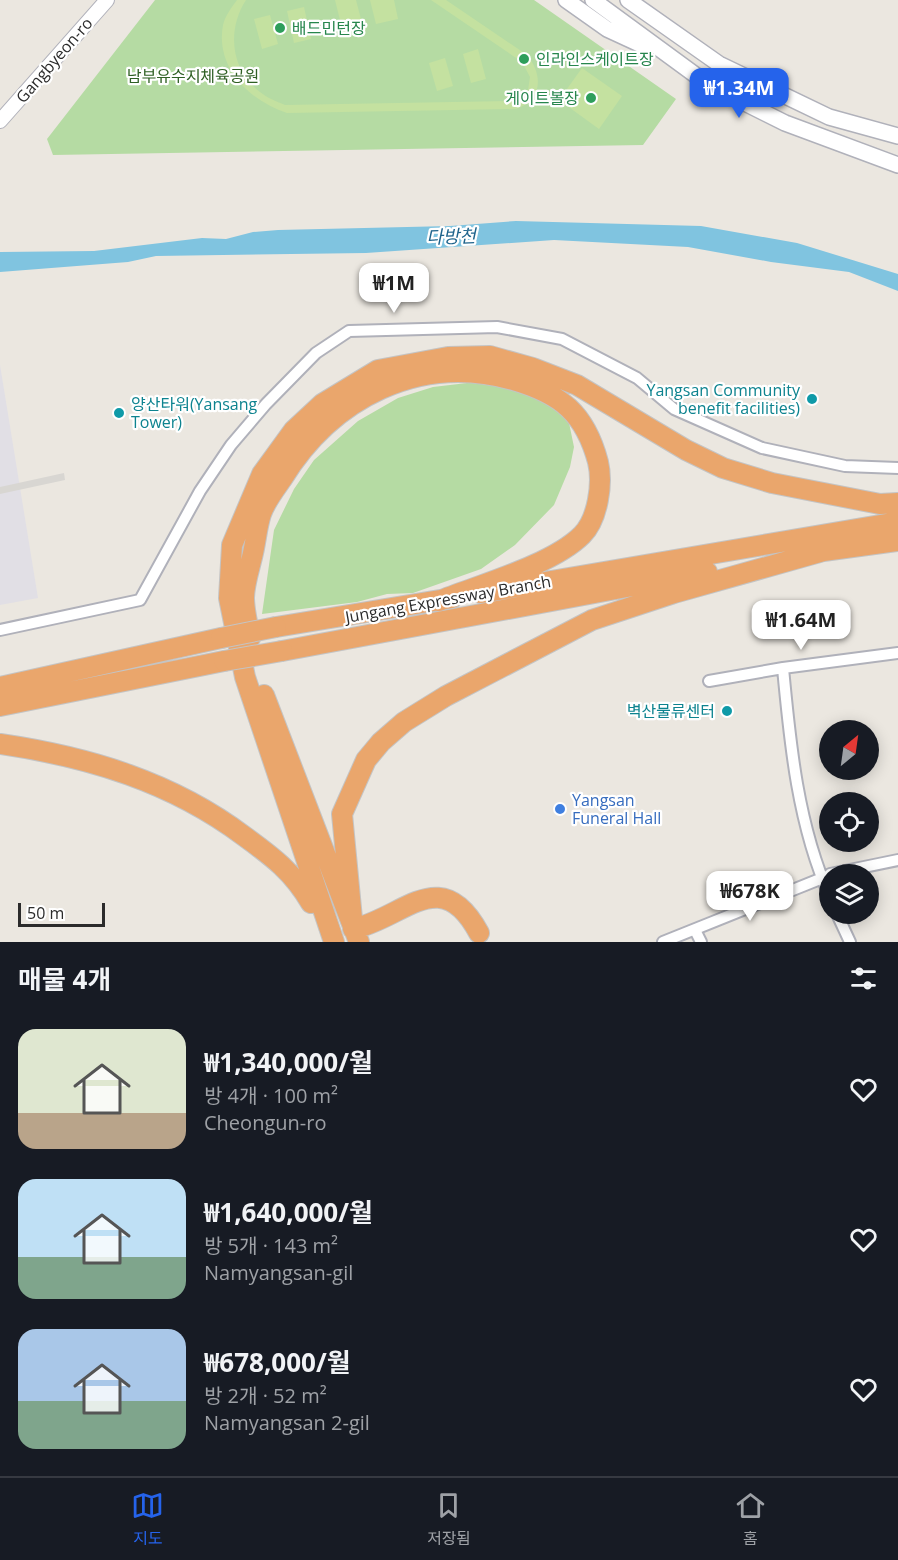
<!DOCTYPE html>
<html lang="ko">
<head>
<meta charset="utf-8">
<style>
  body { margin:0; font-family:"Open Sans","Noto Sans KR",sans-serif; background:#20242c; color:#f1f3f6; height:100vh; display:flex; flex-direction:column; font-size:22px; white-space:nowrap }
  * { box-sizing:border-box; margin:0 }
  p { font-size:20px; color:#9ea1a6 }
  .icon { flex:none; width:33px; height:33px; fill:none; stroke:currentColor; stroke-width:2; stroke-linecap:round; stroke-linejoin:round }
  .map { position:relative; height:942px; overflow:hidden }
  .details { display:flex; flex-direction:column; background:#171b24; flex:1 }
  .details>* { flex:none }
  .needle { width:39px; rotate:29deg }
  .buttons { position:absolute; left:819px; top:720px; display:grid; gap:12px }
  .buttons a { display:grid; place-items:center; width:60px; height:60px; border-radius:50%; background:#171b24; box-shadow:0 3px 15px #0003; font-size:30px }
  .scale { position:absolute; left:18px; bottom:15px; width:87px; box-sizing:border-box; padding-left:6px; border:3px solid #2b2b2b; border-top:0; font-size:16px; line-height:21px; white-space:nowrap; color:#2b2b2b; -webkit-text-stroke:4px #fff; paint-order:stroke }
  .price { position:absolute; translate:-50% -51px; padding:0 14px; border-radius:12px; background:#fff; color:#222; font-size:20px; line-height:39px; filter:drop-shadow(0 2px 3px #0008) }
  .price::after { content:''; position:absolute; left:50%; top:36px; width:18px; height:14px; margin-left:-9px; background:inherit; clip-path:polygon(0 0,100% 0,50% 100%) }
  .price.on { background:#2563eb; color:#fff }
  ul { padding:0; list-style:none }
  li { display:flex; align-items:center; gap:18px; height:150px; padding:0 18px }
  li span { display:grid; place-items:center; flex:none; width:168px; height:120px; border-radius:18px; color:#555 }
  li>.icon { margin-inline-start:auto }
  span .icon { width:72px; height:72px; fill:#fffc; stroke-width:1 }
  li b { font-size:26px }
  h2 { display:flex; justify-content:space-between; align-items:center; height:72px; padding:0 18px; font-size:26px }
  .tabs { display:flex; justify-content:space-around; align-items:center; height:84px; border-top:2px solid #363941; background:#171b24; font-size:16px; color:#9ea1a6 }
  .tabs a { display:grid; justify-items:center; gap:3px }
  .tabs .on { color:#2563eb }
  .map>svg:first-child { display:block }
  .industrial { fill:#e1dfe5 }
  .green { fill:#b5dba3 }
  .pitch { fill:#c4e1a0 }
  .plaza { fill:#d8d6d2 }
  .water { fill:#80c4e0 }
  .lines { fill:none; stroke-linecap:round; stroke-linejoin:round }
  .minor-casing { stroke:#b0b1ba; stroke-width:14 }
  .tertiary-casing { stroke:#b0b1ba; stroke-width:16 }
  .secondary-casing { stroke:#b0b1ba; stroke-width:18 }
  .motorway-casing { stroke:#c4c4c4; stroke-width:22 }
  .minor { stroke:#fff; stroke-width:10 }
  .tertiary { stroke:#fff; stroke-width:14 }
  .secondary { stroke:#fff; stroke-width:15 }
  .motorway { stroke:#eaa66c; stroke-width:20 }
  .motorway-bridge-casing { stroke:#c4c4c4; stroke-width:22; stroke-linecap:butt }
  .motorway-bridge { stroke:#eaa66c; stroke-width:20 }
  .leisure-dot { fill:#2e9e5b; stroke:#fff; stroke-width:2 }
  .culture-dot { fill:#0f9aa8; stroke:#fff; stroke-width:2 }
  .shop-dot { fill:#3f7fe0; stroke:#fff; stroke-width:2 }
  .labels { text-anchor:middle; stroke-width:4.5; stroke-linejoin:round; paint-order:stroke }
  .leisure-label { font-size:16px; fill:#27864d; stroke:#fff; text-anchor:start }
  .street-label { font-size:16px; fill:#2b2b2b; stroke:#fff }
  .park-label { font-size:16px; fill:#2f6024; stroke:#fff }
  .culture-label { font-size:16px; fill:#0d838f; stroke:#fff; text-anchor:end }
  .shop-label { font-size:16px; fill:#366cbe; stroke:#fff; text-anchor:start }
  .water-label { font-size:18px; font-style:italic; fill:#1f648c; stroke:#fff }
</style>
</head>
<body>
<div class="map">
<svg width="898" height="942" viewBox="0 0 898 942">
  <rect width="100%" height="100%" fill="#ebe7e0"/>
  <!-- industrial -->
  <path class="industrial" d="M0,365l38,233 -38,7z"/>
  <!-- green -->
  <path class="green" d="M155,0h379l142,99 -33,46 -590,10 -6,-16z
    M484,381l44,6 39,26 7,34 -4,20 -16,38 -39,40 -34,24 -68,24 -26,1 -30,8 -95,12 12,-84 20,-41 20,-29 44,-39 40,-23 35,-11z"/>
  <!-- pitch -->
  <path class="pitch" d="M237,0h9c-19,29 -16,70 14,92 7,6 16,9 25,13l229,-4 14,-11 2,-13 -8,-15 -91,-62h15l81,55c16,19 16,45 -11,54l-229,4c-37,-12 -72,-45 -64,-88 2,-9 9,-18 14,-25z
    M335,0h21l7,27 -20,5z
    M370,0h24l4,19 -22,5z
    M304,7l7,32 -17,4 -7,-32z
    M270,15l8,29 -16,5 -8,-30z
    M478,49l8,30 -15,4 -8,-29z
    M445,58l8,28 -16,5 -8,-28z
    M582,68l40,28 -23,33 -40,-29z"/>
  <!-- plaza -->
  <path class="plaza" d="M64,473l1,7 -65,14v-7z"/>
  <!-- water -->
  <path class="water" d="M516,221l185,5 96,17 101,31v17l-49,-19 -78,-10 -83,-15 -134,-7 -188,13 -210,3 -28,6 -128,10v-20l94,-1 108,-13 24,1 27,-7 25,-2 172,-4z"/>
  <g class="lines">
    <!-- minor casing -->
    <g class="minor-casing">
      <path id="minor" d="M0,630l140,-30 60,-109 31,-46 35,-41 50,-51 33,-22 148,-4 65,12 75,39 37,31 88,39 83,18 53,2
        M783,668c7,76 15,158 47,229
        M709,681l74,-13 115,-15
        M830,874l68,-14
        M837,914l13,28
        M695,930l6,12
        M663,942l167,-67"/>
    </g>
    <!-- tertiary casing -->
    <g class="tertiary-casing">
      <path id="tertiary" d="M0,121l107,-121"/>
    </g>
    <!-- secondary casing -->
    <g class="secondary-casing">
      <path id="secondary" d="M566,0l41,29 39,18
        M593,0l116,85 76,38 113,42
        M628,0l91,64 110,53 69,19"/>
    </g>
    <!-- motorway casing -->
    <g class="motorway-casing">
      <path id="motorway" d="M816,552l82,-11
        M481,593l417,-71
        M276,627l176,-29
        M250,638c-2,-13 -6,-27 -6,-40 0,-14 6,-31 9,-45 3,-13 4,-27 8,-39 4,-12 14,-25 21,-35 50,-81 137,-126 231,-99 48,14 72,33 85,82 5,21 0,57 -16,73 -30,30 -103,50 -143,66
        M282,651l425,-79
        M0,687l221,-49
        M264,695l95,247
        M0,706l224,-45
        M0,744c89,13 172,38 244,92 29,21 49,36 67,67
        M479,933c-38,-71 -75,-15 -126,-4l-11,-115 24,-54 15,-18 23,-20 42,-26 146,-76 82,-27 153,-43
        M334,942l-89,-265 -16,-79 3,-53 30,-71 32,-44 28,-26 56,-34 70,-13 42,-1 43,12 44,17 109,65 37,18 49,15 108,21 18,-1"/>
    </g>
    <!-- minor -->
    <use href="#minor" class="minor"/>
    <!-- tertiary -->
    <use href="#tertiary" class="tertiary"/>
    <!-- secondary -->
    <use href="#secondary" class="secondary"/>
    <!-- motorway -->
    <use href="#motorway" class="motorway"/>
    <!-- motorway-bridge casing -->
    <g class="motorway-bridge-casing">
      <path id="motorway-bridge" d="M221,638l55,-11
        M224,661l58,-10"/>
    </g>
    <!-- motorway-bridge -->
    <use href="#motorway-bridge" class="motorway-bridge"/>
  </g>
  <!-- markers -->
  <g class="leisure-dot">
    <circle cx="280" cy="28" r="6"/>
    <circle cx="524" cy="59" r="6"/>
    <circle cx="591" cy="98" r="6"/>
  </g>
  <g class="culture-dot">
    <circle cx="812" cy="399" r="6"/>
    <circle cx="119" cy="413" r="6"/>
    <circle cx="727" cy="711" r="6"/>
  </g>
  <circle class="shop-dot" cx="560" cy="809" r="6"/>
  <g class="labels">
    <!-- leisure labels -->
    <g class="leisure-label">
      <text x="292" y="34">배드민턴장</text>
      <text x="536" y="65">인라인스케이트장</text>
      <text x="579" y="104" text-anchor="end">게이트볼장</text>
    </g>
    <!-- street labels -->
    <g class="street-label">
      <text transform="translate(54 60) rotate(-49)" y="6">Gangbyeon-ro</text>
      <text transform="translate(448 599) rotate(-10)" y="6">Jungang Expressway Branch</text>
    </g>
    <!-- park labels -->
    <g class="park-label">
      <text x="193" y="82">남부유수지체육공원</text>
    </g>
    <!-- culture labels -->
    <g class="culture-label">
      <text x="800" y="396">Yangsan Community<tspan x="800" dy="18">benefit facilities)</tspan></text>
      <text x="131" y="410" text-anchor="start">양산타워(Yansang<tspan x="131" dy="18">Tower)</tspan></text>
      <text x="715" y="717">벽산물류센터</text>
    </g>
    <!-- shop labels -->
    <g class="shop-label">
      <text x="572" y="806">Yangsan<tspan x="572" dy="18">Funeral Hall</tspan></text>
    </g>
    <!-- water labels -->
    <g class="water-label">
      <text transform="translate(451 237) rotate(-2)" y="6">다방천</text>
    </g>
  </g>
</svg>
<div class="buttons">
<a><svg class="needle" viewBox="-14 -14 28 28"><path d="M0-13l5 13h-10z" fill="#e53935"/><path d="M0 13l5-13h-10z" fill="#9ea1a6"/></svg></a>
<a><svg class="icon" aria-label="locate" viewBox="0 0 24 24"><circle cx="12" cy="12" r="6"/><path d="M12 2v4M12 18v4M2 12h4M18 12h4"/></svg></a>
<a><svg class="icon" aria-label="layers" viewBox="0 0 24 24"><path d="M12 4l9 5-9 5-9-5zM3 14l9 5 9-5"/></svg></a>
</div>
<div class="scale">50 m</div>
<b class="price on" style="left:739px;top:119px">₩1.34M</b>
<b class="price" style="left:394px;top:314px">₩1M</b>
<b class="price" style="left:801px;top:651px">₩1.64M</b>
<b class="price" style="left:750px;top:922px">₩678K</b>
</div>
<section class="details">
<h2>매물 4개<svg class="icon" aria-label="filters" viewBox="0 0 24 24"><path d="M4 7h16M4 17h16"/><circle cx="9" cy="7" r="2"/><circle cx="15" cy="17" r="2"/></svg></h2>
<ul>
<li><span style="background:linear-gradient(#dfe7d0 70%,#b9a48a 0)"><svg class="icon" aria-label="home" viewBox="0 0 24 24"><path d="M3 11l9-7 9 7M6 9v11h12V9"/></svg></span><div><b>₩1,340,000/월</b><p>방 4개 · 100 m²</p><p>Cheongun-ro</p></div><svg class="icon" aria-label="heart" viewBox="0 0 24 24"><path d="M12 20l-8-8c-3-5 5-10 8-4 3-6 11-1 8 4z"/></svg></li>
<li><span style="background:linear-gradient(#bfe0f5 65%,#7fa58c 0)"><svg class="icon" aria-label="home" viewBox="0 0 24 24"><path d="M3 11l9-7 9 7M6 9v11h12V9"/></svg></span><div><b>₩1,640,000/월</b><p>방 5개 · 143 m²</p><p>Namyangsan-gil</p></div><svg class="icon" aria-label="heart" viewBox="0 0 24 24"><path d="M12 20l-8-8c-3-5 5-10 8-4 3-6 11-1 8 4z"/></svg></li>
<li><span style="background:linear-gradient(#a9c7e8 60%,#7fa58c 0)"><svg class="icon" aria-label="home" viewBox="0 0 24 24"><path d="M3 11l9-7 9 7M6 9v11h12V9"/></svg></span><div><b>₩678,000/월</b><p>방 2개 · 52 m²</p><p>Namyangsan 2-gil</p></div><svg class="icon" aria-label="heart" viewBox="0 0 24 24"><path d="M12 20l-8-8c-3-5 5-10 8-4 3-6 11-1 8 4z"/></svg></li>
</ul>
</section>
<nav class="tabs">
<a class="on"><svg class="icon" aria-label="map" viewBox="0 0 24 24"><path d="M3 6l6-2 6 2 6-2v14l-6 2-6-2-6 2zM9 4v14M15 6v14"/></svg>지도</a>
<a><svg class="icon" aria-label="saved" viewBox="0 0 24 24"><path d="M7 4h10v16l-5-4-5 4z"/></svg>저장됨</a>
<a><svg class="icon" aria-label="home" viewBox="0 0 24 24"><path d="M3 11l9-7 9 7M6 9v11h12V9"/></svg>홈</a>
</nav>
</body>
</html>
